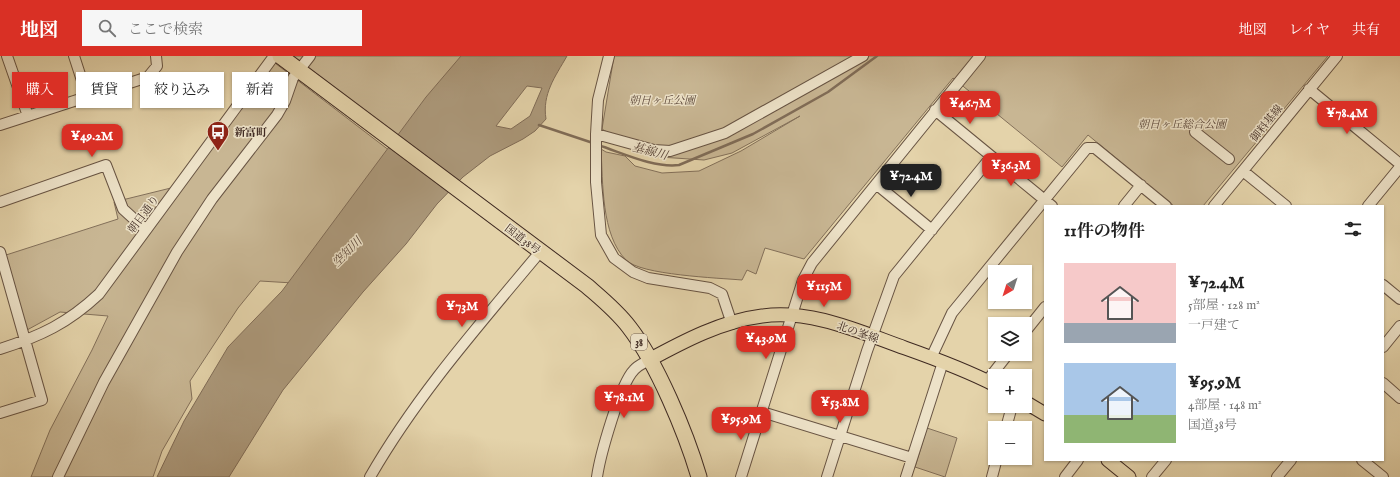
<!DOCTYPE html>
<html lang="ja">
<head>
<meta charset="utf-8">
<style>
  body { margin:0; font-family:"IM FELL English","Noto Serif JP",serif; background:#f6f6f6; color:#222; height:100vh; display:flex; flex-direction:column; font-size:15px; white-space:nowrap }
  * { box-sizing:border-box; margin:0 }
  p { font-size:13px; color:#767676 }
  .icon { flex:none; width:22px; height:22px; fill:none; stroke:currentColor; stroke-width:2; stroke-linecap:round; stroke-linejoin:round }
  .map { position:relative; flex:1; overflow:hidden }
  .panel { position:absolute; left:1044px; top:149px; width:340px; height:256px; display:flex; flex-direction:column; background:#fff; border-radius:0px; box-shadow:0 1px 3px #0004 }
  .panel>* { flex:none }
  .top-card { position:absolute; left:12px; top:16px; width:380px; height:36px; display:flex; gap:8px }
  .needle { width:26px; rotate:219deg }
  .controls { position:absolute; left:988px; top:209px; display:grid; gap:8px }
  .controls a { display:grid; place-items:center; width:44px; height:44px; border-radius:0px; background:#fff; box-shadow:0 1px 3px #0004; font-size:20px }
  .price { position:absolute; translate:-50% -34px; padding:0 9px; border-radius:8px; background:#d93025; color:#fff; font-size:13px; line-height:26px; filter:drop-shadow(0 1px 2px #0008) }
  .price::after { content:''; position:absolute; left:50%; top:24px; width:12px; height:9px; margin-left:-6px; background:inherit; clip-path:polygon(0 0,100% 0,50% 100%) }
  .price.current { background:#222; color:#fff }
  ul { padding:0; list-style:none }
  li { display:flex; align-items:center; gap:12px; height:100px; padding:0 20px }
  li span { display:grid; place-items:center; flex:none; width:112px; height:80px; border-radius:0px; color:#555 }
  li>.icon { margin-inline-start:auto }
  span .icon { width:48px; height:48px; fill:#fffc; stroke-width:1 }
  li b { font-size:17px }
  h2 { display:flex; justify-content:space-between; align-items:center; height:48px; padding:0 20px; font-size:17px }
  .tag { padding:0 14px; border-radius:0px; background:#fff; box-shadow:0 1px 3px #0004; font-size:14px; line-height:36px }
  .tag.current { background:#d93025; color:#fff }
  header { display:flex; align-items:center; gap:24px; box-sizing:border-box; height:56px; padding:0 20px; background:#d93025; color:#fff }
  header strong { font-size:19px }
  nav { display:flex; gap:22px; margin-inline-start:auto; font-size:14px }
  .search { width:280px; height:36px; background:#f6f6f6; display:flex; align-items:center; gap:10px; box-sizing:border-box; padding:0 14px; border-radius:0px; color:#767676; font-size:15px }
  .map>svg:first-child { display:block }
  .green { fill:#c8b693; stroke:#83705a }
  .water { fill:#ac997b; stroke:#806c57; fill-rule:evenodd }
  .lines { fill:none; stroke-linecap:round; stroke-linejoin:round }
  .stream { stroke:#806c57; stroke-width:2.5 }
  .minor-casing { stroke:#685443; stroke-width:12 }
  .major-casing { stroke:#3e2921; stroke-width:15 }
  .highway-casing { stroke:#3e2921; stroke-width:17 }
  .minor { stroke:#ede2c8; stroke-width:10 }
  .major { stroke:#e4d3aa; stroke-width:13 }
  .highway { stroke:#e4d3aa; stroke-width:15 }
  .labels { text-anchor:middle; stroke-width:3; stroke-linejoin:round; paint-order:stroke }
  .shield { fill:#ede2c8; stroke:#726053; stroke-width:1 }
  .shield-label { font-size:10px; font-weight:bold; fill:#3e2921 }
  .park-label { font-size:11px; font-style:italic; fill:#5a4538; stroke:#ede2c8 }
  .street-label { font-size:11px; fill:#3e2921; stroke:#ede2c8 }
  .poi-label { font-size:11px; font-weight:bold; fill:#3e2921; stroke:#ede2c8; text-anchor:start }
  .water-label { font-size:12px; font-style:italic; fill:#5a4538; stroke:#ede2c8 }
</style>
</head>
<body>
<header>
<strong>地図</strong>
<div class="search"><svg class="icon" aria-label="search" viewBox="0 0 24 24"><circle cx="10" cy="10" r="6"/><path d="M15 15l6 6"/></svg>ここで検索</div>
<nav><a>地図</a><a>レイヤ</a><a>共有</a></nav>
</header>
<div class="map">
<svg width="1400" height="421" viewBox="0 0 1400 421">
  <rect width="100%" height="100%" fill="#e4d3aa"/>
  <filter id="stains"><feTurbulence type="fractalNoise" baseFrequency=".005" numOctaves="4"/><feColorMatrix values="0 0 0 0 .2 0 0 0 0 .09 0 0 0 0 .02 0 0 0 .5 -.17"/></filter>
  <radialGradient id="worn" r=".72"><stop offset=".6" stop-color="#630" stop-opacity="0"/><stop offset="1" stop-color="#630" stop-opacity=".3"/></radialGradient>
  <!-- green -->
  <path class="green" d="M291,0h178l-66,86z
    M614,0h714l-125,150h-29l-86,-71 -26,32 -109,-89 -149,181 -39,-11 -9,26 -9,-4 -5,10c-23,-2 -102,-5 -116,-20 -25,-25 -23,-78 -25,-111l5,3 19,4 10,10 27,7 37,-2 42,-20 59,-35 -68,37 -28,7 -44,-3 -23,-7 -35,-21z
    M271,4l123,94 -101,129 -33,-2 -22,27 -48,73 2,18 -30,52 -9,26h-122l19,-47 42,-80 16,-34 -48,-4 -33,18 -21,-75 112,-36 -4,-17 65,-16z
    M927,372l30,10 -12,39 -30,-10z"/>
  <!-- water -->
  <path class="water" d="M461,0h106c-12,21 -25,38 -21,63l-11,12 -12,8 -33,17 -27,21 -26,27 -31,40 -43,48 -80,98 -54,87h-72l27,-56 44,-74 54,-56 144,-194zM527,30l15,2 -12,28 -19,13 -15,-3z"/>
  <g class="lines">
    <!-- stream -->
    <path class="stream" d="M539,69l54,18
      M598,89c25,8 55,23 81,20l74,-31 75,-42 49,-36"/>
    <!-- minor casing -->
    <g class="minor-casing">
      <path id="minor" d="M7,0l21,60
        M74,0l13,40
        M609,0l-11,44 -2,34v48l5,53 13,23 19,14 15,6 62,10 12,6 10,30
        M1309,33l91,75
        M935,54l117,96
        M0,69l148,-48 9,-11 -1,-10
        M1195,76l34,27
        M596,78l58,16 16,1 55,-18 138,-77
        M1243,115l43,35
        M876,128l56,46
        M0,146l106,-37 17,44 23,21
        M1124,150l17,-21
        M1214,150l123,-150
        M1368,150l32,-39
        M0,196l42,148 -42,13
        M1383,229l17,14
        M1025,276l20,-25
        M1383,291l17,-21
        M0,293c41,-13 68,-26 99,-55l175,-238
        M931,302l21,-45 135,-165h8l71,58
        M987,325l21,-27
        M1383,327l17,15
        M762,356l150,46
        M1006,372l6,-22
        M1362,404l21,17
        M58,421l46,-95 73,-130 35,-53 65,-84 8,-14 8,-23 17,-22
        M370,421c47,-82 110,-153 170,-225
        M597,421c3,-21 23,-93 37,-107 4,-5 10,-7 15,-10
        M741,421l62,-197 9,-17 168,-207
        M827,421l40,-126 27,-75 97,-119
        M906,421l37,-115
        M992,421l5,-19
        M1065,421l13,-17
        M1152,421l14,-17
        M1277,421l14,-17"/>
    </g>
    <!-- major casing -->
    <g class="major-casing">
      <path id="major" d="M649,304c35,-19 73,-39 113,-44 49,-7 98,16 143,32 31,11 61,22 90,37
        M1025,346l20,12
        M1108,404l21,17"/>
    </g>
    <!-- highway casing -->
    <g class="highway-casing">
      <path id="highway" d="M280,0l307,230c15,13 30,25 42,41 28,36 57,106 70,150"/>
    </g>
    <!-- minor -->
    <use href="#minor" class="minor"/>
    <!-- major -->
    <use href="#major" class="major"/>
    <!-- highway -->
    <use href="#highway" class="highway"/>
  </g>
  <!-- icons -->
  <defs>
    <g id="bus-pin" transform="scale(1.15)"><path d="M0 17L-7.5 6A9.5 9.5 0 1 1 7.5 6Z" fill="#8f2418" stroke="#ede2c8"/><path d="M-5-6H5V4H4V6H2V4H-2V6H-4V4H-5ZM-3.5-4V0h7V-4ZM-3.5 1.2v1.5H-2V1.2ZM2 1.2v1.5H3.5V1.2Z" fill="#fff"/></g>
  </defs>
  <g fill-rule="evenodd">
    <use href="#bus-pin" x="218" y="76"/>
  </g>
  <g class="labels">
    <!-- shield labels -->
    <rect class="shield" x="631" y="278" width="16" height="16" rx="3"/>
    <g class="shield-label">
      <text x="639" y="290">38</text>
    </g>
    <!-- park labels -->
    <g class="park-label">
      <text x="662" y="48">朝日ヶ丘公園</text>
      <text x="1182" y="72">朝日ヶ丘総合公園</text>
    </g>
    <!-- street labels -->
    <g class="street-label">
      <text transform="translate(1266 67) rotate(-51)" y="4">御料基線</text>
      <text transform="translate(143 158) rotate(-53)" y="4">朝日通り</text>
      <text transform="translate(523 183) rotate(37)" y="4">国道38号</text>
      <text transform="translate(858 276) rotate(19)" y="4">北の峯線</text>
    </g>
    <!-- poi labels -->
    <g class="poi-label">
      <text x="234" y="80">新富町</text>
    </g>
    <!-- water labels -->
    <g class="water-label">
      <text transform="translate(650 95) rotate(15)" y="4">基線川</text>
      <text transform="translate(347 196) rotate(-45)" y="4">空知川</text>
    </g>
  </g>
  <rect width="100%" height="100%" filter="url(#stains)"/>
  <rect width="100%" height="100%" fill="url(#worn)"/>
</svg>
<div class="controls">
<a><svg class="needle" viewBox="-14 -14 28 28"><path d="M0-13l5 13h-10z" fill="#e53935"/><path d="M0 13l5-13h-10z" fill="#767676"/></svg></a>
<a><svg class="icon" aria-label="layers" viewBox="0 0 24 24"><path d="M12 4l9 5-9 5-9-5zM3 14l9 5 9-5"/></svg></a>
<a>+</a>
<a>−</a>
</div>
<b class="price" style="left:970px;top:69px">¥46.7M</b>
<b class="price" style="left:1347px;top:79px">¥78.4M</b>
<b class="price" style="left:92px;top:102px">¥49.2M</b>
<b class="price" style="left:1011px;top:131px">¥36.3M</b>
<b class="price current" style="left:911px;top:142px">¥72.4M</b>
<b class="price" style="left:824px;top:252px">¥115M</b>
<b class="price" style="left:462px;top:272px">¥73M</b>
<b class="price" style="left:766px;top:304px">¥43.9M</b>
<b class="price" style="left:624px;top:363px">¥78.1M</b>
<b class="price" style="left:840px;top:368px">¥53.8M</b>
<b class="price" style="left:741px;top:385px">¥95.9M</b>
<div class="top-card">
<a class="tag current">購入</a>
<a class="tag">賃貸</a>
<a class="tag">絞り込み</a>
<a class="tag">新着</a>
</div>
<section class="panel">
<h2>11件の物件<svg class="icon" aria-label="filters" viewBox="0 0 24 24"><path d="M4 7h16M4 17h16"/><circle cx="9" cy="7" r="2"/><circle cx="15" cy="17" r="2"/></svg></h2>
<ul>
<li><span style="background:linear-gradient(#f6c9c9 75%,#9aa5b1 0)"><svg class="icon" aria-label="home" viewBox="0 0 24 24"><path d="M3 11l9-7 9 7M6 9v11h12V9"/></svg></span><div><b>¥72.4M</b><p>5部屋 · 128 m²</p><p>一戸建て</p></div></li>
<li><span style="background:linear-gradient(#a9c7e8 65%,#8fb573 0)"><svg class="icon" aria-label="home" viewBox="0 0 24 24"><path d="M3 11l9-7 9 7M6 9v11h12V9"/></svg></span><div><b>¥95.9M</b><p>4部屋 · 148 m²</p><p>国道38号</p></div></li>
</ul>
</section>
</div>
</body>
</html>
